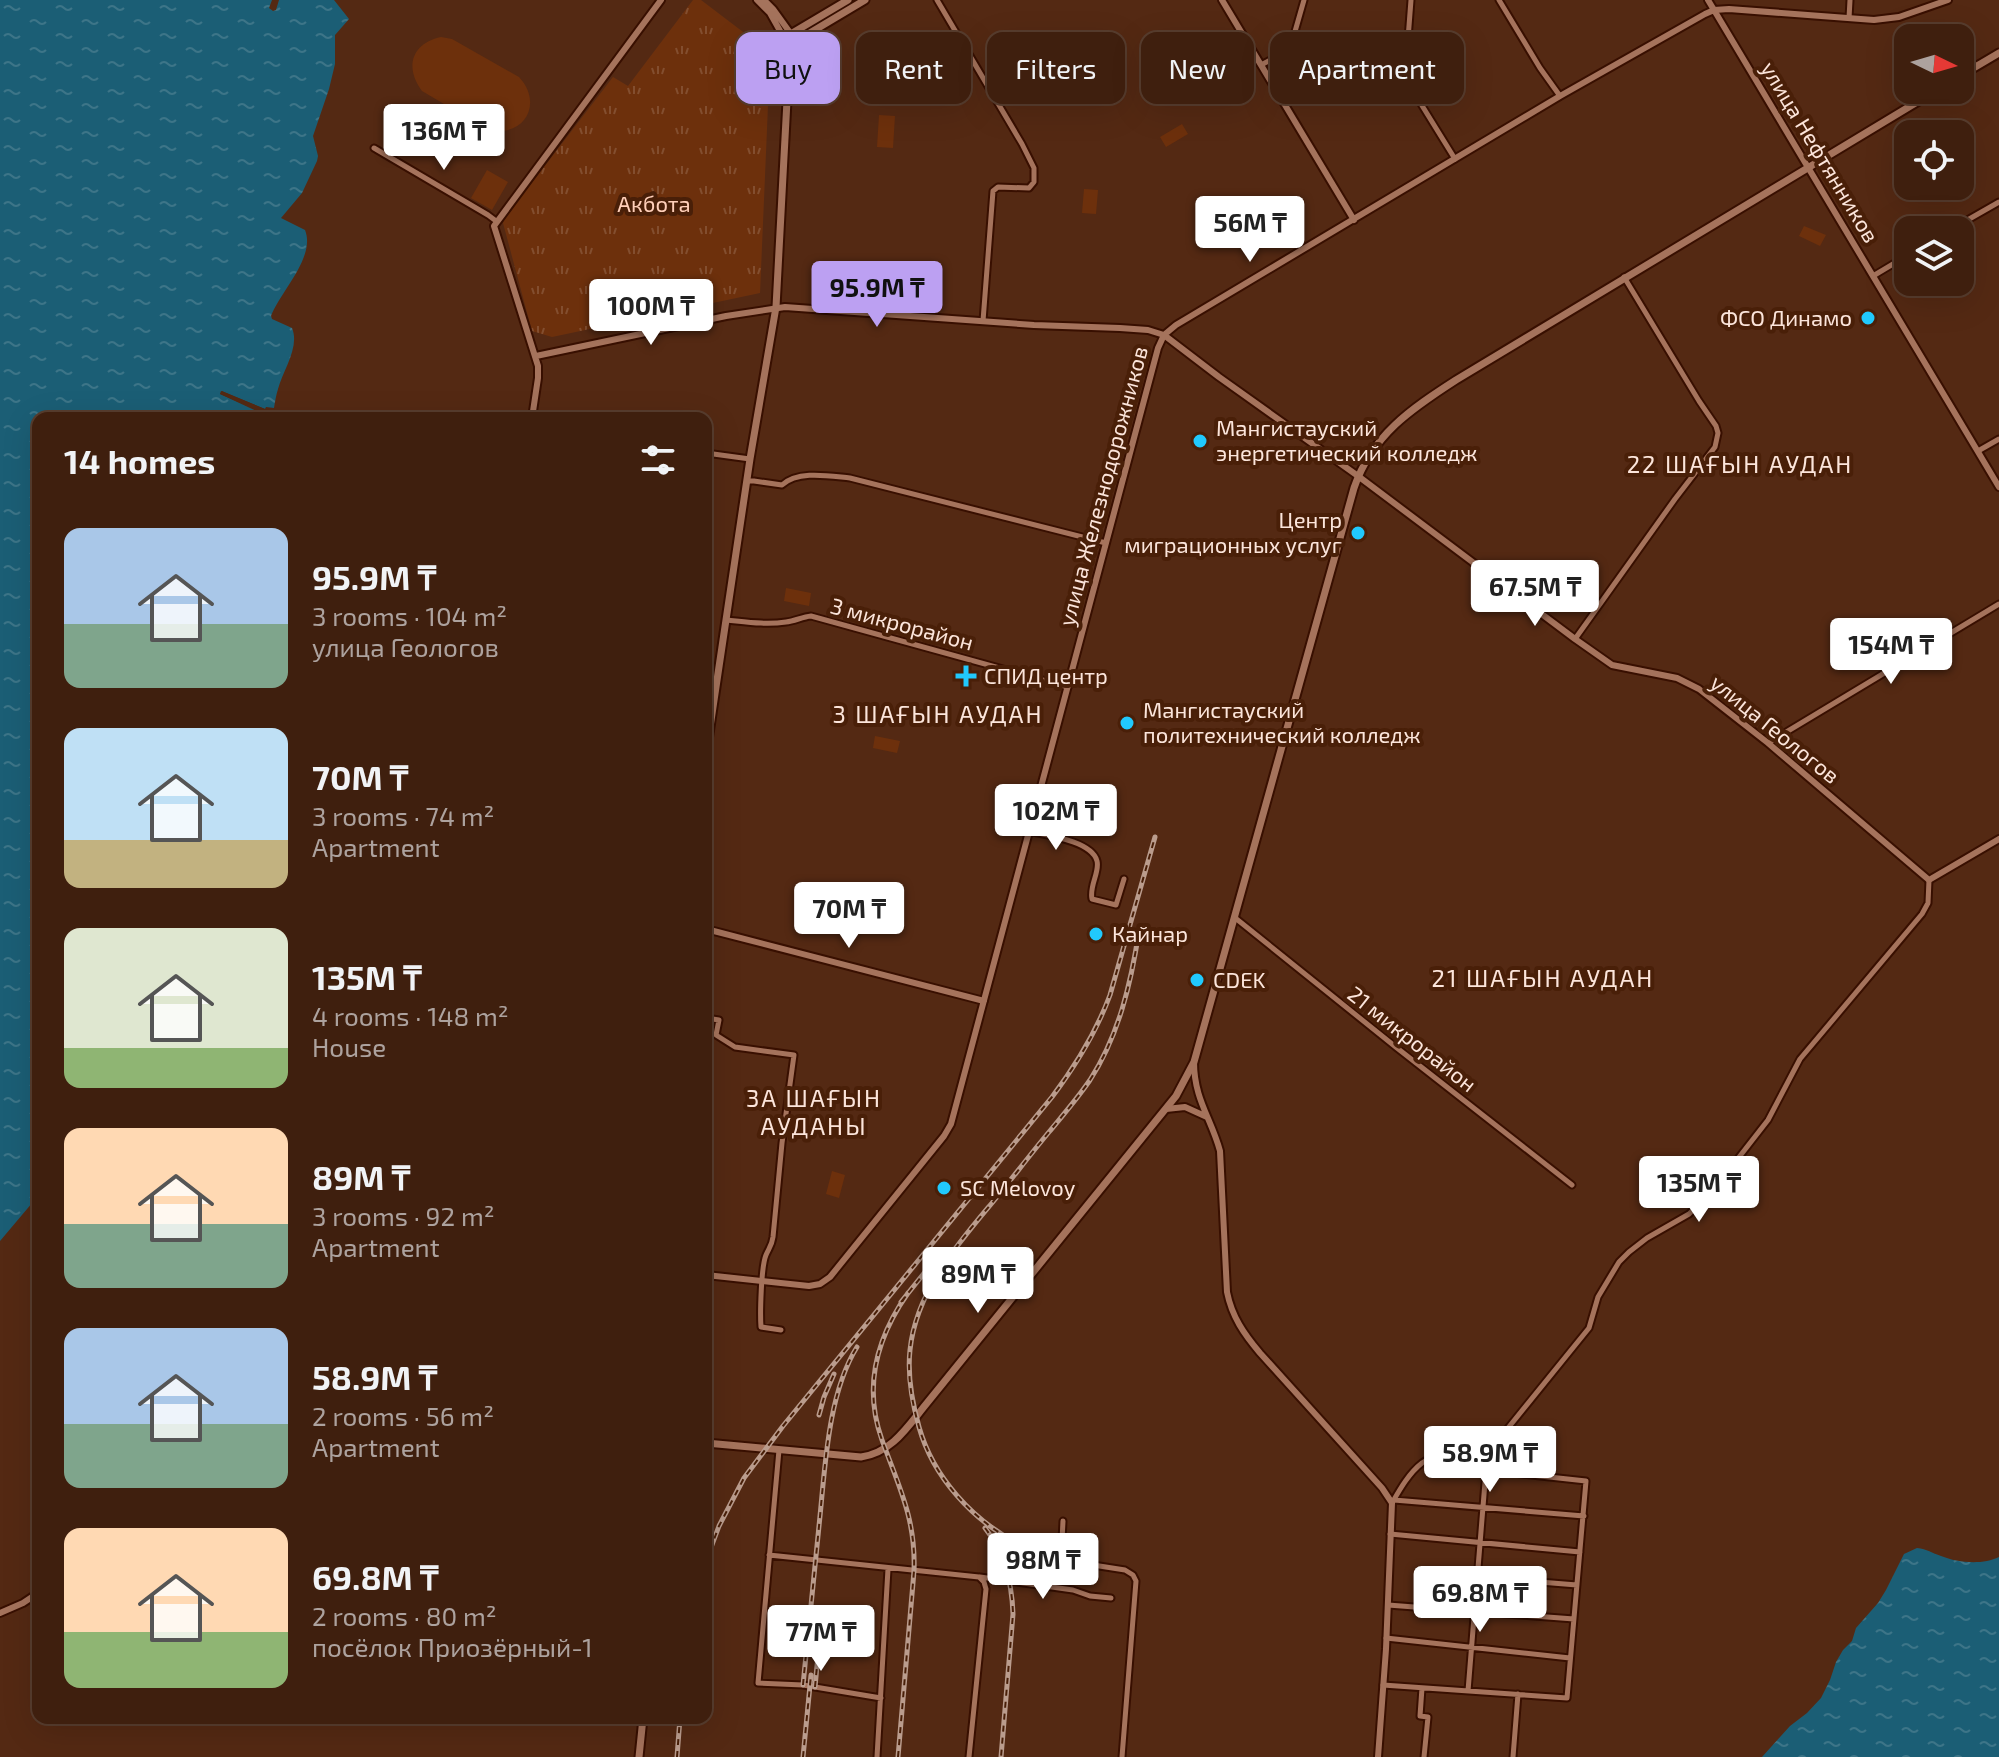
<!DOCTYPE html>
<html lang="en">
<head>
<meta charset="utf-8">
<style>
  body { margin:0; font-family:"Exo 2",sans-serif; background:#4a2c1c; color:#f1f3f6; height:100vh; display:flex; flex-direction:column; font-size:30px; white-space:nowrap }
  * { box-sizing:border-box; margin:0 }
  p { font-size:26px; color:#ada29e }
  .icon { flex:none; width:44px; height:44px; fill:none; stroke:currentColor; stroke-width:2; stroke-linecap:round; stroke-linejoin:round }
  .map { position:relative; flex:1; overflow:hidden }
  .drawer { position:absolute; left:32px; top:412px; width:680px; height:1312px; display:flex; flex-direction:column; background:#3f1f0e; border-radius:16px; box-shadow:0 8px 32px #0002,0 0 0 2px #583d2e }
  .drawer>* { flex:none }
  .banner { position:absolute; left:736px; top:32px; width:760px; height:72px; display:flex; gap:16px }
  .needle { width:52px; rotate:95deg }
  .controls { position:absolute; left:1894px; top:24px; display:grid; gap:16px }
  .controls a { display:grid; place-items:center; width:80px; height:80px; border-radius:16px; background:#3f1f0e; box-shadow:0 8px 32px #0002,0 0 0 2px #583d2e; font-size:40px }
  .price { position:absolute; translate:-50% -68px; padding:0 18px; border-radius:8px; background:#fff; color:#222; font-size:26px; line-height:52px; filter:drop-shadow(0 2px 4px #0008) }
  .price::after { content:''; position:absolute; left:50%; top:48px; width:24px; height:18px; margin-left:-12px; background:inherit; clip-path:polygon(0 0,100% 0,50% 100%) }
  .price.current { background:#bca0f2; color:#111 }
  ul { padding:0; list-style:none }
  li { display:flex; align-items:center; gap:24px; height:200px; padding:0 32px }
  li span { display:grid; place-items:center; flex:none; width:224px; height:160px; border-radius:16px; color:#555 }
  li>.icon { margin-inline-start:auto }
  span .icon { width:96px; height:96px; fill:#fffc; stroke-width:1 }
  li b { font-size:34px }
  h2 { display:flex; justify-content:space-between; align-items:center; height:96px; padding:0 32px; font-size:34px }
  .pill { padding:0 28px; border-radius:16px; background:#3f1f0e; box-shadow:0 8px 32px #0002,0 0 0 2px #583d2e; font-size:28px; line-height:72px }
  .pill.current { background:#bca0f2; color:#111 }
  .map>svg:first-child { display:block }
  .park { fill:url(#park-tufts) }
  .garden { fill:#6d300c }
  .water { fill:url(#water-ripples) }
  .pier { fill:#542913 }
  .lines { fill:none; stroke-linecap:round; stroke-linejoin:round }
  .minor-casing { stroke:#380f00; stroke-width:9 }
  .tertiary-casing { stroke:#380f00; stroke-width:10 }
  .secondary-casing { stroke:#380f00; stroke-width:11 }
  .minor { stroke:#a5735c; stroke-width:5 }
  .tertiary { stroke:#a5735c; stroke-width:6 }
  .secondary { stroke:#a5735c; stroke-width:7 }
  .rail-casing { stroke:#ba9c8d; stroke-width:5 }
  .rail { stroke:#491f08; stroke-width:2; stroke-dasharray:6; stroke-linecap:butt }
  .poi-dot { fill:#21c9fd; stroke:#491f08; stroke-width:3 }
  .labels { text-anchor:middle; stroke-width:8; stroke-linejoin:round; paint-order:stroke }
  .street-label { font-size:22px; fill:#fce5db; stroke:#491f08 }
  .park-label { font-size:22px; fill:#ffcfb9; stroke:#491f08 }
  .poi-label { font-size:22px; fill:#fce5db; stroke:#491f08; text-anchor:start }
  .neighbourhood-label { font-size:24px; letter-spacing:2px; fill:#fce5db; stroke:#491f08 }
</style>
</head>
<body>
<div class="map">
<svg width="1999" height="1757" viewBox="0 0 1999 1757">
  <defs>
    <pattern id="park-tufts" width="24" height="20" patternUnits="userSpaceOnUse" patternTransform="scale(2)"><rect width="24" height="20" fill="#6d300c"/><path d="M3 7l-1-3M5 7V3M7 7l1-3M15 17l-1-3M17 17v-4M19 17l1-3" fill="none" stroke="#834e2f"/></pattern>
    <pattern id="water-ripples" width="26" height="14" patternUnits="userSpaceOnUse" patternTransform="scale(2)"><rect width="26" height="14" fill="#1b5e75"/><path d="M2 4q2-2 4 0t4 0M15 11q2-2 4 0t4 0" fill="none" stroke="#3d7588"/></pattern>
  </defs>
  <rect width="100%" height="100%" fill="#542913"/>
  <!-- park -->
  <path class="park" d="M693,0h8l50,38 19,20 -10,235 -208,44 -20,-6 -29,-108 2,-5 108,-141 15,9z"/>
  <!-- garden -->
  <path class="garden" d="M1036,34l9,15 -32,19 -9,-16z
    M441,37l11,2 67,38c25,27 5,61 -31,53l-66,-39c-18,-24 -10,-48 19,-54z
    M879,115l16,1 -2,32 -16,-1z
    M1182,124l6,10 -22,13 -6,-10z
    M487,170l21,12 -16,28 -21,-12z
    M1084,189l14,1 -2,24 -14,-1z
    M1804,226l22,9 -6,11 -21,-10z
    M786,588l25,5 -2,13 -25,-5z
    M875,736l25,5 -3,12 -24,-5z
    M832,1171l13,4 -6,23 -13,-4z"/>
  <!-- water -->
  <path class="water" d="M0,0h272l-3,8 4,3 3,-1 3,-10h55l15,19 -14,16v29l-6,25 -16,47 5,20 -1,5 -15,32 -21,25 24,12c11,27 -25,62 -34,86l1,3 20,9c8,19 -9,42 -14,61 -2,6 -3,13 -4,19l-9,1 -43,-18 -2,3 55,24h-237v778l-38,45z
    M1917,1548c10,1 15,5 24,8 17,7 42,9 58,1v200h-237l28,-31 17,-13 14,-15 9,-18 6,-18 7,-12 9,-9 4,-13 22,-25 8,-13 18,-36z"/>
  <!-- pier -->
  <path class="pier" d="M221,391l44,18 1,-2 8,1 2,4 -3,1 6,5 -16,-4 -43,-20z"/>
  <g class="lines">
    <!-- minor casing -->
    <g class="minor-casing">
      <path id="minor" d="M937,0l85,144 12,24v14l-5,6 -31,-1 -5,4 -10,130
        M1411,0l-6,78 50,81
        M1499,0l41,68 20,28
        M1849,18l1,-18
        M1261,65c12,-6 24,-12 31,-23l12,-42
        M374,148l114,67 8,6
        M1950,230l49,-28
        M1873,276l35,-21
        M1978,451l21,-12
        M706,453l44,6
        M747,481h7l28,4c16,-15 47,-9 68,-7l256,65
        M727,620c20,2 39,5 59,2 9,-1 16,-5 25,-6l257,71
        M1575,639l100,-140 40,-52 3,-14 -2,-7 -17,-25 -75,-124
        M1768,743l231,-139
        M1028,831c18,4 64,10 69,30 3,11 -8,25 -5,38l24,6 8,-26
        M1234,917l163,131 175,137
        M706,1018l13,2 -3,15 19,12 59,8 -12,88 -9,94c-1,8 -4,11 -7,18 -5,12 -6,59 -5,72l20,3
        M779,1450l-21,233 45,2 78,13
        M1394,1500l190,16
        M1392,1503c8,-14 17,-30 30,-40 25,-17 59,-7 82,-30l85,-105 9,-31 21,-35 10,-10 18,-14 42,-24 26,-26 53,-68 32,-61 122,-145 6,-11 1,-23
        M1063,1521l-2,39 64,10 8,5 3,6 -14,176
        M1390,1534l190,18
        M769,1555l210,22 5,5 2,7 -17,168
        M1450,1575l127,10
        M980,1577l93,13 17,6 21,2
        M1388,1605l186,14
        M1386,1638l184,20
        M1383,1685l184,13 19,-217 -100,-11 -29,-17
        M1422,1688l-2,28 8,1 -4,40
        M1468,1691l18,-221
        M877,1757l11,-188
        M1513,1757l5,-63"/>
    </g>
    <!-- tertiary casing -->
    <g class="tertiary-casing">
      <path id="tertiary" d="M757,0l13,13 14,25
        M764,0l9,9 18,25
        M1222,0l132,220
        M1708,0l291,487
        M536,356l190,-40 59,-9 249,18 86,3 28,2 16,5 55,42 139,99 217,163 37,26 65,13 22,11 69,54 161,137 70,-41
        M532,418l6,-40v-12l-44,-140 167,-226
        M706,929l278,72
        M1194,1062c0,37 17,56 26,89l7,141c5,25 17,42 33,61l122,135 10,15 -6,146 -8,108
        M1166,1109l19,-2 22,10
        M706,1275l103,11 11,-2 10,-7 114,-141 7,-12 207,-776 6,-13 12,-10 384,-229 145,-82 9,-4 15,-1 145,11 25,-3 49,-17
        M0,1613l23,-10 15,-10"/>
    </g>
    <!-- secondary casing -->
    <g class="secondary-casing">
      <path id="secondary" d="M788,46l77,-46
        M791,66l4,-18 -2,-9
        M1960,76l39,-23
        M706,754l44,-295 26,-152 13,-244 -1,-17 -4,-8 64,-38
        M706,1443l155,14c31,-4 47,-31 66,-54l249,-307 18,-34 160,-574c18,-53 57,-79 102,-108l481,-290
        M639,1757l4,-39"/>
    </g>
    <!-- minor -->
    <use href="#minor" class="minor"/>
    <!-- tertiary -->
    <use href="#tertiary" class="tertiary"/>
    <!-- secondary -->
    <use href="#secondary" class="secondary"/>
    <!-- rail casing -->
    <g class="rail-casing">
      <path id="rail" d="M901,1302l40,-50
        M819,1415l5,-18 10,-23
        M985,1528c19,24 27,55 28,86l-12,143
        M1019,1544c-46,-23 -86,-67 -100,-117 -7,-25 -12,-50 -9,-77 6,-58 46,-104 82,-147 19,-23 37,-47 57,-71 14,-17 28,-33 41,-52 29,-45 41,-97 49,-149
        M706,1561l13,-35 25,-48 39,-52 269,-329c24,-32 44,-64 58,-102l45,-158
        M803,1685c5,-53 11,-106 16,-159 6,-55 8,-131 38,-179
        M815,1687l6,-63
        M677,1757l3,-39
        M803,1757l8,-82
        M898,1757l16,-186c2,-52 -15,-84 -32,-131 -19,-53 -5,-103 26,-147"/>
    </g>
    <!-- rail -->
    <use href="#rail" class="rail"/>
  </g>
  <!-- markers -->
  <g class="poi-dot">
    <circle cx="1868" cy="318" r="8"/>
    <circle cx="1200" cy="441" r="8"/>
    <circle cx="1358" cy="533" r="8"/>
    <path d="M962 664h8v8h8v8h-8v8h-8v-8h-8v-8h8z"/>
    <circle cx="1127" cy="723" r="8"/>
    <circle cx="1096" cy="934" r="8"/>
    <circle cx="1197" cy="980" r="8"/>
    <circle cx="944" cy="1188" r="8"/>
  </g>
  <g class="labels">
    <!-- street labels -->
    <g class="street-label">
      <text transform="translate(1820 152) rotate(59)" y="8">улица Нефтянников</text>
      <text transform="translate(1103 486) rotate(-75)" y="8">улица Железнодорожников</text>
      <text transform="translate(902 624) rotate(15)" y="8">3 микрорайон</text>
      <text transform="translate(1775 729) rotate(39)" y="8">улица Геологов</text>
      <text transform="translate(1412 1039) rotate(38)" y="8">21 микрорайон</text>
    </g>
    <!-- park labels -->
    <g class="park-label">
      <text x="654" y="212">Акбота</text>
    </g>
    <!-- poi labels -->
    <g class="poi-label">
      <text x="1852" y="326" text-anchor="end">ФСО Динамо</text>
      <text x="1216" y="436">Мангистауский<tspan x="1216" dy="25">энергетический колледж</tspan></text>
      <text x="1342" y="528" text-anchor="end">Центр<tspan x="1342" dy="25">миграционных услуг</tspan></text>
      <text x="984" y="684">СПИД центр</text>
      <text x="1143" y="718">Мангистауский<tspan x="1143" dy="25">политехнический колледж</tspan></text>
      <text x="1112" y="942">Кайнар</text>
      <text x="1213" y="988">CDEK</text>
      <text x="960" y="1196">SC Melovoy</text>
    </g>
    <!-- neighbourhood labels -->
    <g class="neighbourhood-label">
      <text x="1740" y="473">22 ШАҒЫН АУДАН</text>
      <text x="938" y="723">3 ШАҒЫН АУДАН</text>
      <text x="1543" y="987">21 ШАҒЫН АУДАН</text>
      <text x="814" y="1107">3А ШАҒЫН<tspan x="814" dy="28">АУДАНЫ</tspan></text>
    </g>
  </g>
</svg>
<div class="controls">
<a><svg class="needle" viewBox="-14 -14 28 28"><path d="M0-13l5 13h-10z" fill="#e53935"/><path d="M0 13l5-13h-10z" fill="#ada29e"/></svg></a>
<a><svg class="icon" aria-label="locate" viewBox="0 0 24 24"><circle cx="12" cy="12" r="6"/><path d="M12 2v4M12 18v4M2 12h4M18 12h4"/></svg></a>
<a><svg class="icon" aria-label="layers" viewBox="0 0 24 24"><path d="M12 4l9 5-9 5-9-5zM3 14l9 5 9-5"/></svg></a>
</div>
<b class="price" style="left:444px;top:172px">136M ₸</b>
<b class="price" style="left:1250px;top:264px">56M ₸</b>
<b class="price current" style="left:877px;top:329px">95.9M ₸</b>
<b class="price" style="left:651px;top:347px">100M ₸</b>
<b class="price" style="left:1535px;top:628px">67.5M ₸</b>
<b class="price" style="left:1891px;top:686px">154M ₸</b>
<b class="price" style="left:1056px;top:852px">102M ₸</b>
<b class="price" style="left:849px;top:950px">70M ₸</b>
<b class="price" style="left:1699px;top:1224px">135M ₸</b>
<b class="price" style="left:978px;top:1315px">89M ₸</b>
<b class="price" style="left:1490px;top:1494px">58.9M ₸</b>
<b class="price" style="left:1043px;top:1601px">98M ₸</b>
<b class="price" style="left:1480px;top:1634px">69.8M ₸</b>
<b class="price" style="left:821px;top:1673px">77M ₸</b>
<div class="banner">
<a class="pill current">Buy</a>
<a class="pill">Rent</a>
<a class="pill">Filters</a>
<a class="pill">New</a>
<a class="pill">Apartment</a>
</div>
<section class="drawer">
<h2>14 homes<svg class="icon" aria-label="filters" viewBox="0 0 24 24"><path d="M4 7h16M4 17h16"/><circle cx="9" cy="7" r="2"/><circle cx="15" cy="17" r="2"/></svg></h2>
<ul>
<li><span style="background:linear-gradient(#a9c7e8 60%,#7fa58c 0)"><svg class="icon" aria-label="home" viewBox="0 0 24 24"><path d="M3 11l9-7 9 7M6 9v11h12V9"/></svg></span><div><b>95.9M ₸</b><p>3 rooms · 104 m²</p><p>улица Геологов</p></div></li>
<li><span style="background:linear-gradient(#bfe0f5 70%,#c2b280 0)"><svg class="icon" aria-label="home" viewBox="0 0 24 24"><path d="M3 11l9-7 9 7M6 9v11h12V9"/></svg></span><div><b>70M ₸</b><p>3 rooms · 74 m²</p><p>Apartment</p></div></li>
<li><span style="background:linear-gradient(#dfe7d0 75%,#8fb573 0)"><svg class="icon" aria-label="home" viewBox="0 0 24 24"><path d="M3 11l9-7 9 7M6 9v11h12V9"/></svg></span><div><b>135M ₸</b><p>4 rooms · 148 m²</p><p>House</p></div></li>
<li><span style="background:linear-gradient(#ffd9b3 60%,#7fa58c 0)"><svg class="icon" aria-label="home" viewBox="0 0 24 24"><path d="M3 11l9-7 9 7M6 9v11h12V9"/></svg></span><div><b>89M ₸</b><p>3 rooms · 92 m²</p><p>Apartment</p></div></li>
<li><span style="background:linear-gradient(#a9c7e8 60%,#7fa58c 0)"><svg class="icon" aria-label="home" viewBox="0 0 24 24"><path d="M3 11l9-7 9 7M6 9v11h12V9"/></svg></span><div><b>58.9M ₸</b><p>2 rooms · 56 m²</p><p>Apartment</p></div></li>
<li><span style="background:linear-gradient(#ffd9b3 65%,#8fb573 0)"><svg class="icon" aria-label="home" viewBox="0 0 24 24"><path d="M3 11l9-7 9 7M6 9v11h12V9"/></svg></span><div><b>69.8M ₸</b><p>2 rooms · 80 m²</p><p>посёлок Приозёрный-1</p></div></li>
</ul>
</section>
</div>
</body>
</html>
